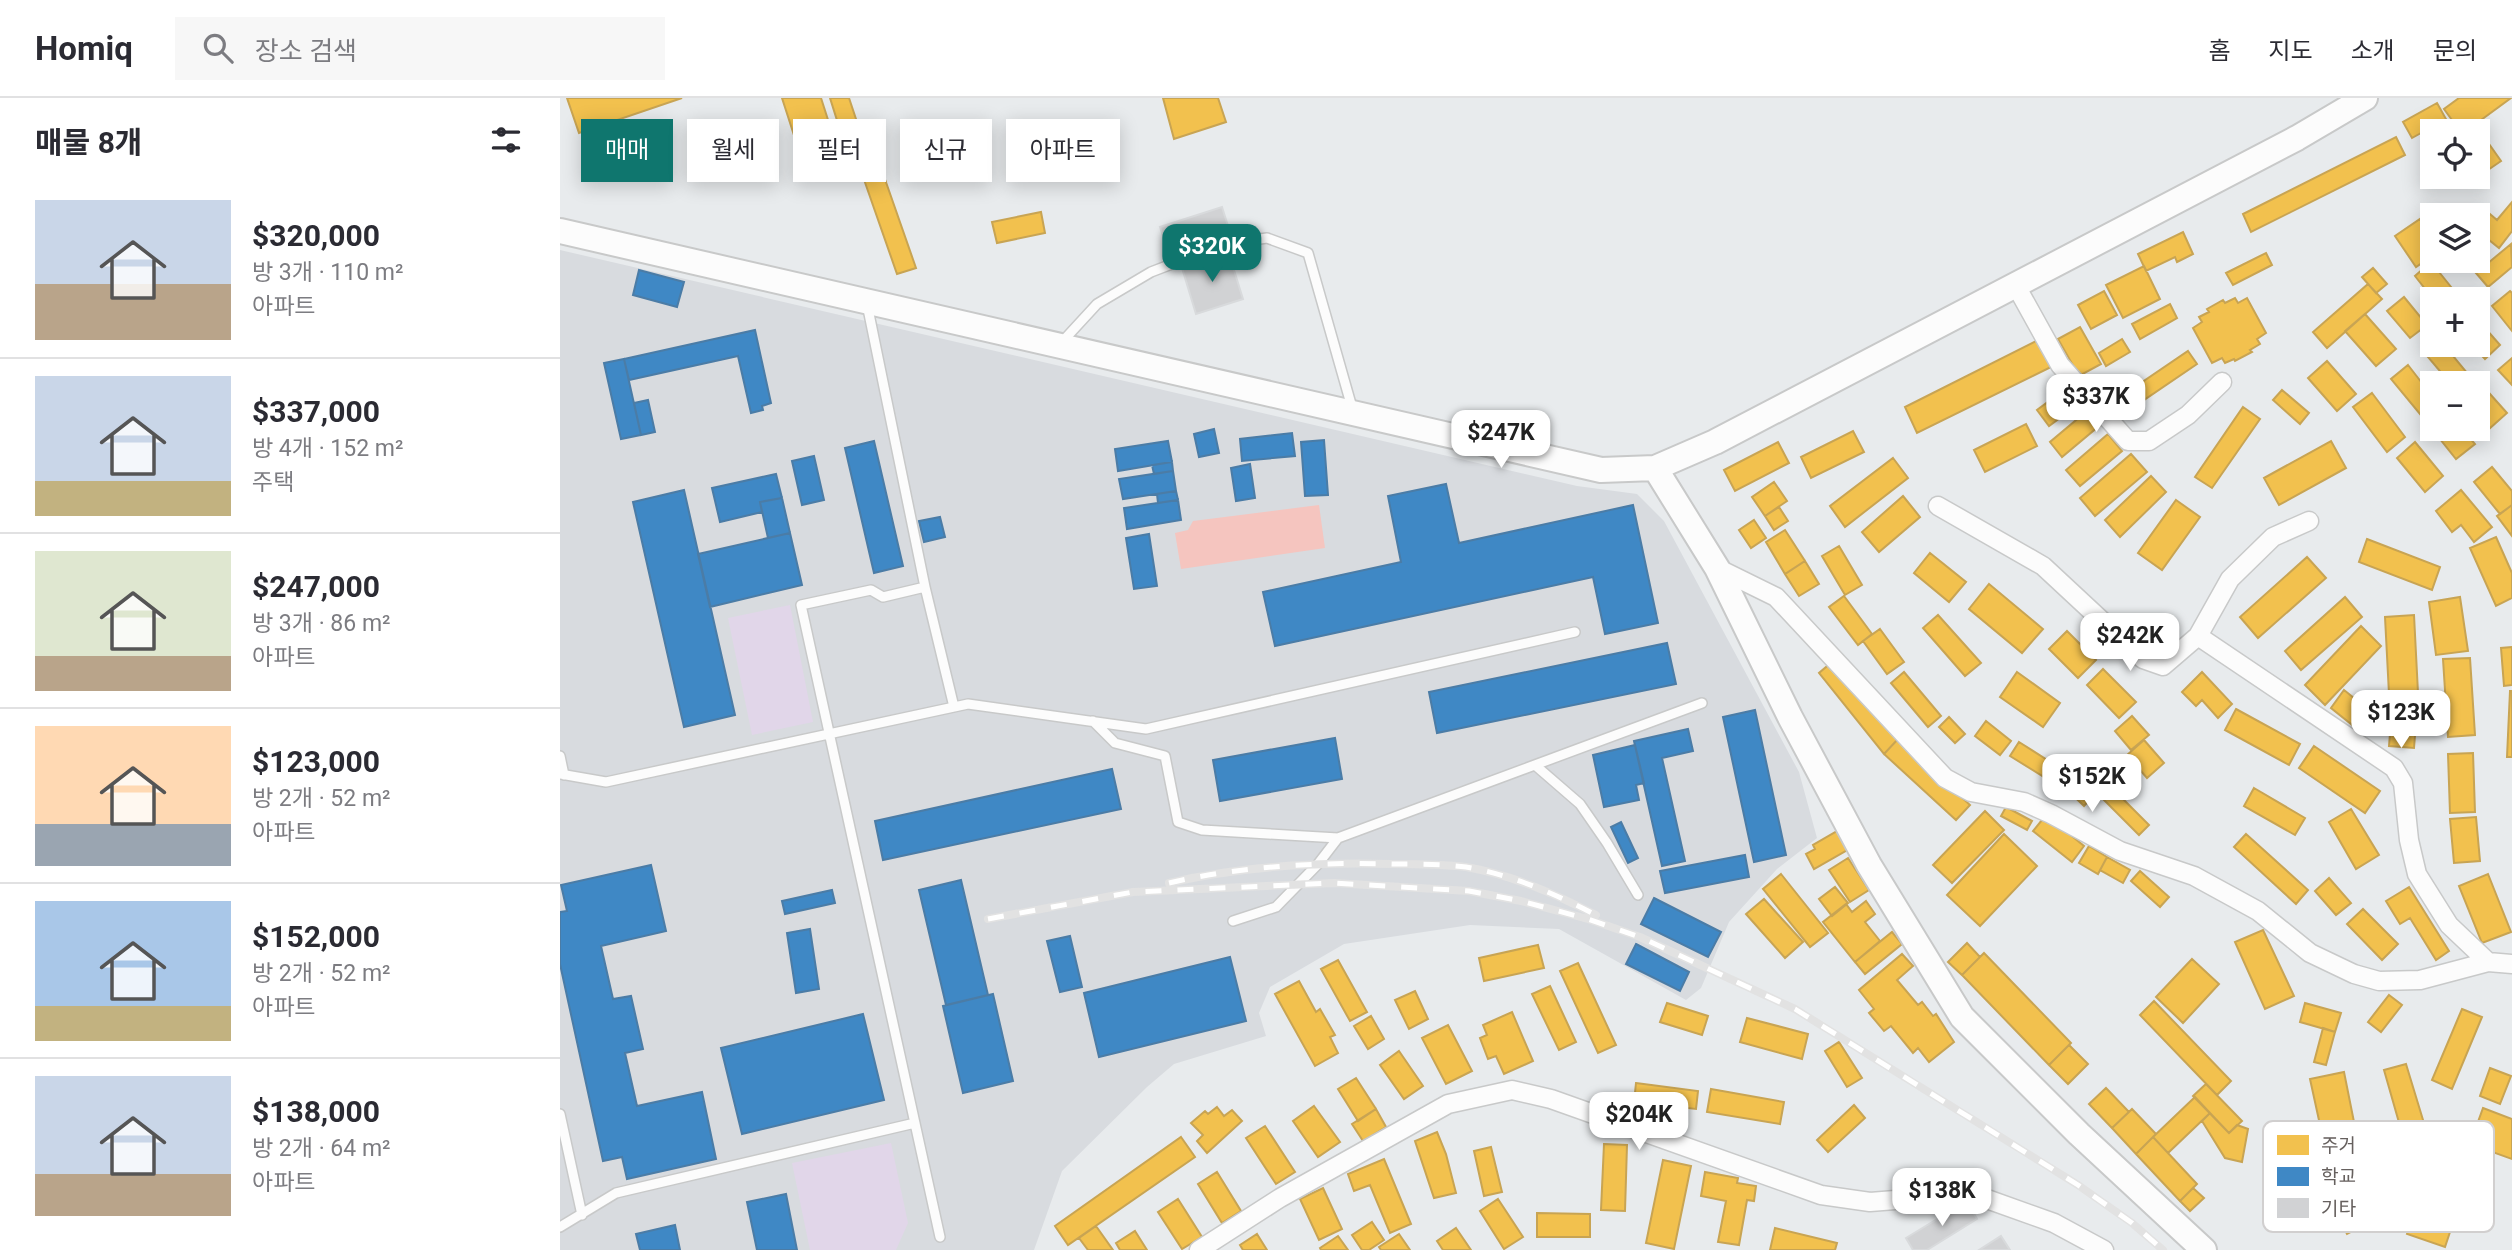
<!DOCTYPE html>
<html lang="ko">
<head>
<meta charset="utf-8">
<style>
  body { margin:0; font-family:Roboto,"Noto Sans KR",sans-serif; background:#f7f7f7; color:#2b2b33; height:100vh; display:flex; flex-direction:column; font-size:26px; white-space:nowrap }
  * { box-sizing:border-box; margin:0 }
  p { font-size:23px; color:#7c7c81 }
  .icon { flex:none; width:38px; height:38px; fill:none; stroke:currentColor; stroke-width:2; stroke-linecap:round; stroke-linejoin:round }
  .map { position:relative; flex:1; overflow:hidden }
  .side { display:flex; flex-direction:column; background:#fff; width:560px }
  .side>* { flex:none }
  .top-card { position:absolute; left:21px; top:21px; width:665px; height:63px; display:flex; gap:14px }
  .fabs { position:absolute; left:1860px; top:21px; display:grid; gap:14px }
  .fabs a { display:grid; place-items:center; width:70px; height:70px; border-radius:0px; background:#fff; box-shadow:0 4px 18px #0003; font-size:35px }
  .price { position:absolute; translate:-50% -60px; padding:0 16px; border-radius:14px; background:#fff; color:#222; font-size:23px; line-height:46px; filter:drop-shadow(0 2px 4px #0008) }
  .price::after { content:''; position:absolute; left:50%; top:42px; width:21px; height:16px; margin-left:-10px; background:inherit; clip-path:polygon(0 0,100% 0,50% 100%) }
  .price.selected { background:#0f766e; color:#fff }
  ul { padding:0; list-style:none }
  li { display:flex; align-items:center; gap:21px; height:175px; padding:0 35px }
  li+li { border-top:2px solid #e1e1e2 }
  li span { display:grid; place-items:center; flex:none; width:196px; height:140px; border-radius:0px; color:#555 }
  li>.icon { margin-inline-start:auto }
  span .icon { width:84px; height:84px; fill:#fffc; stroke-width:1 }
  li b { font-size:30px }
  h2 { display:flex; justify-content:space-between; align-items:center; height:84px; padding:0 35px; font-size:30px }
  .pill { padding:0 24px; border-radius:0px; background:#fff; box-shadow:0 4px 18px #0003; font-size:24px; line-height:63px }
  .pill.selected { background:#0f766e; color:#fff }
  header { display:flex; align-items:center; gap:42px; box-sizing:border-box; height:98px; padding:0 35px; background:#fff; border-bottom:2px solid #e1e1e2 }
  header strong { font-size:33px }
  nav { display:flex; gap:38px; margin-inline-start:auto; font-size:24px }
  .search { width:490px; height:63px; background:#f7f7f7; display:flex; align-items:center; gap:18px; box-sizing:border-box; padding:0 24px; border-radius:0px; color:#7c7c81; font-size:26px }
  main { display:flex; flex:1; min-height:0 }
  .map>svg:first-child { display:block }
  .education { fill:#d8dbdf }
  .green { fill:#e1d6e9 }
  .water { fill:#f5c5bf }
  .homes { fill:#f2c14e; stroke:#c8a453; stroke-width:2 }
  .schools { fill:#3f88c5; stroke:#4b7ca6; stroke-width:2 }
  .building { fill:#d1d2d4; stroke:#d8dadc; stroke-width:2 }
  .lines { fill:none; stroke-linecap:round; stroke-linejoin:round }
  .lane-casing { stroke:#c8c9c9; stroke-width:12 }
  .street-casing { stroke:#c8c9c9; stroke-width:21 }
  .secondary-casing { stroke:#c8c9c9; stroke-width:28 }
  .lane { stroke:#fcfcfc; stroke-width:9 }
  .street { stroke:#fcfcfc; stroke-width:18 }
  .secondary { stroke:#fcfcfc; stroke-width:24 }
  .rail-casing { stroke:#e2e2e2; stroke-width:8 }
  .rail { stroke:#fff; stroke-width:5; stroke-dasharray:16; stroke-linecap:butt }
  .key { fill:#fff; stroke:#d1cfcf; stroke-width:2 }
  .key-label { font-size:19px; fill:#66605e }
</style>
</head>
<body>
<header>
<strong>Homiq</strong>
<div class="search"><svg class="icon" aria-label="search" viewBox="0 0 24 24"><circle cx="10" cy="10" r="6"/><path d="M15 15l6 6"/></svg>장소 검색</div>
<nav><a>홈</a><a>지도</a><a>소개</a><a>문의</a></nav>
</header>
<main>
<section class="side">
<h2>매물 8개<svg class="icon" aria-label="filters" viewBox="0 0 24 24"><path d="M4 7h16M4 17h16"/><circle cx="9" cy="7" r="2"/><circle cx="15" cy="17" r="2"/></svg></h2>
<ul>
<li><span style="background:linear-gradient(#c9d6e8 60%,#b9a48a 0)"><svg class="icon" aria-label="home" viewBox="0 0 24 24"><path d="M3 11l9-7 9 7M6 9v11h12V9"/></svg></span><div><b>$320,000</b><p>방 3개 · 110 m²</p><p>아파트</p></div></li>
<li><span style="background:linear-gradient(#c9d6e8 75%,#c2b280 0)"><svg class="icon" aria-label="home" viewBox="0 0 24 24"><path d="M3 11l9-7 9 7M6 9v11h12V9"/></svg></span><div><b>$337,000</b><p>방 4개 · 152 m²</p><p>주택</p></div></li>
<li><span style="background:linear-gradient(#dfe7d0 75%,#b9a48a 0)"><svg class="icon" aria-label="home" viewBox="0 0 24 24"><path d="M3 11l9-7 9 7M6 9v11h12V9"/></svg></span><div><b>$247,000</b><p>방 3개 · 86 m²</p><p>아파트</p></div></li>
<li><span style="background:linear-gradient(#ffd9b3 70%,#9aa5b1 0)"><svg class="icon" aria-label="home" viewBox="0 0 24 24"><path d="M3 11l9-7 9 7M6 9v11h12V9"/></svg></span><div><b>$123,000</b><p>방 2개 · 52 m²</p><p>아파트</p></div></li>
<li><span style="background:linear-gradient(#a9c7e8 75%,#c2b280 0)"><svg class="icon" aria-label="home" viewBox="0 0 24 24"><path d="M3 11l9-7 9 7M6 9v11h12V9"/></svg></span><div><b>$152,000</b><p>방 2개 · 52 m²</p><p>아파트</p></div></li>
<li><span style="background:linear-gradient(#c9d6e8 70%,#b9a48a 0)"><svg class="icon" aria-label="home" viewBox="0 0 24 24"><path d="M3 11l9-7 9 7M6 9v11h12V9"/></svg></span><div><b>$138,000</b><p>방 2개 · 64 m²</p><p>아파트</p></div></li>
</ul>
</section>
<div class="map">
<svg width="1952" height="1152" viewBox="0 0 1952 1152">
  <rect width="100%" height="100%" fill="#e8ebed"/>
  <!-- education -->
  <path class="education" d="M0,152l1017,236 60,8 27,27 135,251 18,66 -40,31 -48,53 -28,66 -15,12 -127,-71 -89,-4 -126,19 -74,43 -11,26 7,23 -92,28 -27,23 -85,84 -28,79h-474z"/>
  <!-- green -->
  <path class="green" d="M230,507l23,117 -61,13 -24,-117z
    M331,1045l17,80 -12,27h-86l-18,-87z"/>
  <!-- water -->
  <path class="water" d="M759,407l6,43 -144,21 -6,-36 13,-3 5,-9z"/>
  <!-- homes -->
  <path class="homes" d="M7,0h115l-103,35z
    M222,0h39l16,50 -35,12z
    M270,0h19l10,30 -18,5z
    M603,0h55l8,24 -52,17z
    M1899,0h52l-45,33h-6l-16,-22z
    M1877,5l9,16 -34,19 -9,-16z
    M1915,26l26,37 -13,9 -10,-13v-26h-12z
    M1836,39l9,18 -154,77 -8,-18z
    M320,67l36,103 -19,6 -36,-103z
    M1952,104v29l-13,17 -21,-17v-14l6,-8 13,11z
    M481,114l4,21 -48,10 -5,-21z
    M1860,121l12,17v20l-16,11 -21,-31z
    M1623,134l10,22 -16,8 -2,-5 -29,14 -8,-17z
    M1951,146l1,23 -24,20 -12,-14z
    M1706,155l6,12 -39,20 -7,-12z
    M1871,164l28,35 -2,2h-24l-18,-23z
    M1584,168l16,33 -37,19 -17,-33z
    M1813,170l14,16 -11,9 -14,-16z
    M1808,186l14,15 -55,49 -14,-16z
    M1544,193l13,24 -26,14 -13,-24z
    M1950,193l2,2v38l-20,-25z
    M1844,199l23,28 -17,13 -23,-27z
    M1675,200l3,5 9,-5 19,35 -9,6 3,5 -10,6 2,2 -17,9 -1,-2 -9,4 -3,-5 -10,5 -19,-35 9,-6 -3,-5 10,-5 -2,-3 16,-9 2,3z
    M1610,206l7,14 -37,21 -8,-15z
    M1805,216l31,35 -20,17 -31,-35z
    M1918,222l22,25 -15,14 -13,-14h6z
    M1520,229l21,37 -22,12 -21,-37z
    M1562,241l8,13 -24,14 -7,-13z
    M1478,242l13,27 -134,66 -12,-26z
    M1872,244v3h12l24,29 -12,9h-6l-28,-33z
    M1628,253l9,13 -56,38 -9,-13z
    M1952,260v27l-14,-15z
    M1767,263l29,33 -19,17 -29,-33z
    M1848,267l24,31v7l-12,11 -29,-35z
    M1922,287l25,28 -18,16 -11,-13v-27z
    M1508,289l12,16 -31,23 -12,-16z
    M1722,292l27,23 -9,11 -27,-24z
    M1812,295l33,44 -18,15 -34,-45z
    M1683,309l17,12 -48,69 -17,-11z
    M1527,313l12,15 -37,31 -12,-15z
    M1466,326l11,22 -52,26 -11,-22z
    M1872,331h30l13,15 -19,15z
    M1293,333l11,21 -53,26 -10,-21z
    M1548,336l14,17 -42,35 -14,-16z
    M1771,343l15,27 -67,37 -15,-27z
    M1218,344l11,21 -54,28 -11,-21z
    M1855,344l28,34 -18,16 -28,-34z
    M1571,356l16,18 -52,44 -15,-18z
    M1333,360l15,20 -63,49 -15,-21z
    M1932,369l20,24v14l-12,9 -26,-32z
    M1591,378l15,16 -46,45 -15,-17z
    M1214,384l13,19 -22,15 -13,-19z
    M1901,392l31,37 -18,15 -13,-17 -9,7 -16,-21z
    M1343,398l17,21 -41,35 -17,-20z
    M1616,402l24,17 -38,53 -24,-17z
    M1952,407v31l-15,-20z
    M1219,409l9,14 -14,9 -9,-14z
    M1194,422l12,18 -15,10 -12,-18z
    M1225,432l20,31 -20,13 -19,-32z
    M1936,439l16,36v25l-16,8 -26,-58z
    M1807,441l73,28 -8,23 -73,-28z
    M1279,448l23,39 -17,10 -23,-39z
    M1370,455l36,29 -17,20 -35,-29z
    M1747,459l19,21 -68,60 -18,-21z
    M1245,463l14,23 -20,12 -14,-22z
    M1429,486l54,45 -21,24 -53,-44z
    M1284,498l28,38 -14,11 -29,-38z
    M1785,499l17,20 -61,53 -16,-19z
    M1900,499l8,54 -32,4 -7,-53z
    M1378,517l43,48 -16,13 -42,-48z
    M1854,517l4,78 -29,1 -4,-77z
    M1801,528l20,20 -56,59 -20,-20z
    M1320,531l24,33 -17,12 -24,-33z
    M1507,533l29,29 -18,18 -29,-29z
    M1952,549v38l-8,1 -3,-38z
    M1910,560l5,77 -27,2 -5,-78z
    M1272,564l66,77 -14,15 -65,-81z
    M1543,571l33,33 -17,16 -32,-33z
    M1344,574l37,44 -13,11 -37,-44z
    M1457,574l43,31 -17,24 -43,-30z
    M1642,574l30,32 -14,14 -16,-18 -6,6 -14,-14z
    M1784,592l31,25 -14,17 -30,-24z
    M1950,593h2v66h-5z
    M1676,611l64,35 -11,21 -64,-35z
    M1832,611l25,2 -3,37 -25,-2z
    M1572,618l17,19 -18,15 -16,-19z
    M1389,619l16,17 -10,9 -16,-16z
    M1426,623l25,20 -11,14 -25,-19z
    M1338,641l72,66 -14,15 -72,-66z
    M1584,642l20,23 -17,15 -20,-23z
    M1459,644l33,21 -8,14 -34,-21z
    M1754,648l66,45 -15,22 -66,-45z
    M1913,655l2,59 -25,1 -2,-59z
    M1509,669l27,26 -12,13 -27,-26z
    M1550,688l39,39 -10,10 -39,-39z
    M1694,690l51,30 -10,17 -51,-29z
    M1446,709l26,14 -5,9 -26,-14z
    M1791,711l28,46 -23,14 -27,-47z
    M1425,713l19,19 -52,53 -19,-18z
    M1486,717l38,31 -12,16 -39,-31z
    M1916,719l4,44 -26,2 -4,-44z
    M1279,732l10,19 -35,20 -8,-15 9,-5 -2,-4z
    M1444,736l33,32 -57,60 -33,-31z
    M1686,736l62,56 -12,14 -62,-57z
    M1529,748l18,11 -9,17 -19,-11z
    M1547,759l23,13 -7,13 -23,-13z
    M1288,760l21,32 -19,12 -21,-32z
    M1580,773l29,26 -9,10 -29,-26z
    M1221,776l47,59 -18,14 -47,-58z
    M1928,776l23,58 -29,11 -23,-57z
    M1769,780l22,25 -15,12 -21,-24z
    M1275,789l13,16 -16,13 -13,-17z
    M1849,789l40,64 -13,9 -26,-42 -10,6 -14,-23z
    M1204,801l39,43 -18,16 -39,-44z
    M1306,803l9,13 -10,8 15,19 -25,21 -32,-40 23,-18 6,8z
    M1803,811l35,35 -16,16 -35,-36z
    M1703,832l31,66 -29,13 -30,-67z
    M1332,834l10,12 -37,30 -10,-12z
    M1407,845l13,14 -18,18 -14,-13z
    M978,847l6,23 -60,13 -5,-23z
    M1424,855l87,90 -22,22 -87,-90z
    M1342,856l11,12 -16,14 21,25 4,-3 11,14 3,-2 18,28 -25,20 -11,-14 -5,5 -22,-27 -7,5 -15,-18 5,-4 -15,-19z
    M1632,861l27,25 -36,39 -27,-26z
    M778,862l29,52 -17,9 -29,-52z
    M1018,865l38,82 -18,8 -38,-82z
    M739,883l17,31 4,-3 15,26 -5,2 8,16 -23,13 -40,-72z
    M990,888l26,56 -17,8 -27,-56z
    M855,893l13,28 -19,10 -14,-29z
    M1829,897l13,10 -21,27 -13,-10z
    M1594,903l77,80 -14,14 -77,-80z
    M1107,905l41,13 -6,19 -42,-13z
    M1745,905l36,10 -6,19 -35,-10z
    M1902,911l20,8 -30,72 -20,-9z
    M952,914l21,49 -29,13 -8,-18 -8,3 -8,-21 7,-3 -4,-10z
    M811,918l13,23 -16,10 -14,-23z
    M1187,920l61,16 -6,25 -62,-17z
    M888,927l24,46 -26,13 -24,-46z
    M1763,930l12,4 -9,33 -12,-3z
    M1279,944l23,36 -15,9 -22,-36z
    M1509,947l19,19 -20,20 -19,-19z
    M839,953l24,35 -19,13 -24,-34z
    M1846,966l21,69 -23,7 -20,-70z
    M1930,970l21,8 -11,28 -20,-8z
    M1784,974l11,55 -33,7 -12,-55z
    M796,980l20,31 -18,12 -20,-32z
    M1076,985l62,8 -2,18 -62,-7z
    M1646,986l36,37 -13,12 -36,-37z
    M1546,990l23,24 -17,16 -23,-24z
    M1151,991l73,13 -4,22 -73,-12z
    M1635,999l15,16 -42,40 -15,-16z
    M1294,1007l11,13 -37,34 -11,-12z
    M754,1008l26,36 -22,15 -25,-36z
    M657,1009l7,9 8,-6 10,11 -35,32 -10,-12 6,-6 -12,-12 14,-12 3,3z
    M1923,1010l29,11v40l-42,-15z
    M816,1011l10,18 -23,14 -11,-17z
    M1572,1011l24,25 -20,20 -24,-26z
    M1650,1015l19,20 8,-8 11,4 -6,33 -17,-4 -23,-37z
    M705,1028l30,46 -19,12 -30,-46z
    M877,1034l9,22 10,39 -22,5 -19,-57z
    M621,1039l14,20 -127,88 -13,-19z
    M1593,1039l44,47 -17,17 -44,-47z
    M1774,1042l40,80 -27,14 -41,-80z
    M1044,1046l23,1 -2,66 -24,-1z
    M931,1049l11,45 -18,4 -10,-45z
    M824,1061l27,65 -21,9 -20,-48 -16,6 -6,-17z
    M1103,1062l28,6 -17,83 -28,-6z
    M1871,1065l38,12 -24,72 -38,-13z
    M657,1074l24,39 -19,12 -24,-39z
    M1145,1074l33,6 -1,5 19,3 -2,15 -7,-1 -8,45 -21,-3 8,-41 -25,-5z
    M763,1090l19,41 -23,11 -19,-41z
    M1633,1090l11,10 -14,13 -10,-10z
    M618,1101l24,38 -20,12 -24,-37z
    M938,1101l25,38 -19,12 -24,-38z
    M977,1115l53,1v23h-53z
    M812,1124l12,18 -15,10h-7l-10,-15z
    M536,1128l17,24h-25l-9,-12z
    M896,1130l15,22h-28l-6,-9z
    M1215,1130l62,15 -2,7h-65z
    M575,1133l12,19h-27l-4,-7z
    M697,1136l10,16h-24l-3,-5z
    M839,1136l11,16h-29l-2,-3z
    M778,1138l10,14h-27l-1,-2z"/>
  <!-- schools -->
  <path class="schools" d="M79,172l45,12 -7,25 -44,-12z
    M195,232l16,73 -9,3 1,4 -12,3 -13,-57 -109,24 -5,-21z
    M64,261l17,76 -20,4 -17,-76z
    M88,302l7,32 -14,3 -7,-32z
    M654,331l5,24 -20,4 -5,-23z
    M732,335l3,23 -53,5 -2,-22z
    M764,342l4,55 -23,1 -4,-54z
    M314,343l29,125 -29,7 -29,-125z
    M608,343l4,21 -54,9 -3,-22z
    M254,358l10,44 -22,5 -10,-44z
    M612,364l1,9 -19,3 -2,-9z
    M690,366l5,34 -19,3 -5,-33z
    M613,373l3,20 -53,8 -4,-20z
    M216,376l6,24 -22,4 2,10 -42,10 -8,-34z
    M886,386l13,59 174,-38 25,118 -53,11 -12,-57 -318,69 -12,-54 138,-30 -13,-66z
    M124,392l51,225 -51,12 -51,-225z
    M616,393l2,9 -20,3 -1,-9z
    M222,400l8,35 -22,5 -8,-36z
    M618,402l3,20 -54,9 -3,-21z
    M380,419l5,20 -21,5 -5,-21z
    M230,435l12,52 -92,22 -12,-53z
    M589,436l8,52 -23,3 -8,-51z
    M1107,545l9,41 -239,49 -8,-41z
    M1195,612l31,145 -32,7 -31,-145z
    M1128,631l5,22 -31,7 23,103 -23,5 -28,-125z
    M775,640l7,41 -122,22 -7,-41z
    M1075,647l9,38 -8,2 3,15 -35,7 -11,-52z
    M552,671l9,40 -238,51 -8,-39z
    M1061,724l17,36 -10,5 -17,-36z
    M1185,757l4,22 -84,16 -5,-22z
    M91,767l15,66 -65,15 12,53 18,-3 12,53 -18,4 12,53 65,-14 14,67 -89,20 -5,-22 -19,4 -43,-197v-52l7,-1 -6,-26z
    M401,782l27,115 -42,10 -27,-115z
    M272,792l3,13 -50,11 -3,-13z
    M1094,800l67,34 -13,25 -67,-33z
    M250,831l9,60 -23,4 -9,-60z
    M510,838l12,51 -22,5 -13,-51z
    M1076,846l53,28 -9,19 -54,-27z
    M670,859l16,64 -147,36 -15,-64z
    M433,896l20,87 -50,12 -20,-87z
    M303,916l21,86 -142,34 -21,-86z
    M226,1096l11,56h-40l-10,-48z
    M115,1127l5,25h-40l-4,-16z"/>
  <!-- building -->
  <path class="building" d="M662,109l7,22 -9,3 2,5 -17,5 -2,-5 -36,11 -7,-21z
    M669,156l14,45 -47,15 -14,-46z
    M1407,1103l10,18 -50,31h-14l-7,-12z
    M1441,1138l9,14h-31z"/>
  <g class="lines">
    <!-- lane casing -->
    <g class="lane-casing">
      <path id="lane" d="M307,206l58,283
        M502,244l35,-38 54,-32 73,-28 43,-6 41,15 45,158
        M533,623l22,22 50,13 13,66 24,8 136,8 364,-135
        M0,658l4,19
        M975,667l45,39 27,39 31,52
        M0,676l46,8 362,-78 178,25 429,-97
        M673,823l43,-14 42,-43 20,-26
        M0,1016l22,101
        M0,1129l56,-34 299,-70
        M380,1139l-139,-632 70,-15 12,7 42,-10 29,120"/>
    </g>
    <!-- street casing -->
    <g class="street-casing">
      <path id="street" d="M1455,186l45,81 68,76h21l39,-26 34,-33
        M1378,408l105,60 100,93 20,7 35,-30 32,-57 43,-42 36,-16
        M1157,470l59,29 169,181 26,14 53,10 27,12 69,37 74,25 64,35 52,42 44,21 25,7 41,-1 68,-18 24,2
        M1638,538l196,132 9,15 6,57 8,34 32,51 39,37
        M639,1152l81,-52 168,-94 64,-14 39,9 270,96 49,7 88,-7 26,3 70,25 50,27"/>
    </g>
    <!-- secondary casing -->
    <g class="secondary-casing">
      <path id="secondary" d="M0,133l1041,239 54,-2 60,-26 582,-304 68,-40
        M1095,370l62,100 73,149 79,148 93,152 117,117 125,116"/>
    </g>
    <!-- lane -->
    <use href="#lane" class="lane"/>
    <!-- street -->
    <use href="#street" class="street"/>
    <!-- secondary -->
    <use href="#secondary" class="secondary"/>
    <!-- rail casing -->
    <g class="rail-casing">
      <path id="rail" d="M609,785c73,-17 149,-21 223,-19 24,0 50,0 74,3 47,8 89,27 130,48
        M428,821l145,-27 201,-9 135,8 52,10 67,18 52,18 155,72 283,176 54,38 31,27"/>
    </g>
    <!-- rail -->
    <use href="#rail" class="rail"/>
  </g>
  <!-- legend -->
  <rect x="1703" y="1023" width="231" height="111" rx="10" class="key"/>
  <rect x="1717" y="1037" width="32" height="20" fill="#f2c14e"/>
  <rect x="1717" y="1069" width="32" height="19" fill="#3f88c5"/>
  <rect x="1717" y="1100" width="32" height="20" fill="#d1d2d4"/>
  <g class="key-label">
    <text x="1761" y="1054">주거</text>
    <text x="1761" y="1085">학교</text>
    <text x="1761" y="1117">기타</text>
  </g>
</svg>
<div class="fabs">
<a><svg class="icon" aria-label="locate" viewBox="0 0 24 24"><circle cx="12" cy="12" r="6"/><path d="M12 2v4M12 18v4M2 12h4M18 12h4"/></svg></a>
<a><svg class="icon" aria-label="layers" viewBox="0 0 24 24"><path d="M12 4l9 5-9 5-9-5zM3 14l9 5 9-5"/></svg></a>
<a>+</a>
<a>−</a>
</div>
<b class="price selected" style="left:652px;top:186px">$320K</b>
<b class="price" style="left:1536px;top:336px">$337K</b>
<b class="price" style="left:941px;top:372px">$247K</b>
<b class="price" style="left:1570px;top:575px">$242K</b>
<b class="price" style="left:1841px;top:652px">$123K</b>
<b class="price" style="left:1532px;top:716px">$152K</b>
<b class="price" style="left:1079px;top:1054px">$204K</b>
<b class="price" style="left:1382px;top:1130px">$138K</b>
<div class="top-card">
<a class="pill selected">매매</a>
<a class="pill">월세</a>
<a class="pill">필터</a>
<a class="pill">신규</a>
<a class="pill">아파트</a>
</div>
</div>
</main>
</body>
</html>
